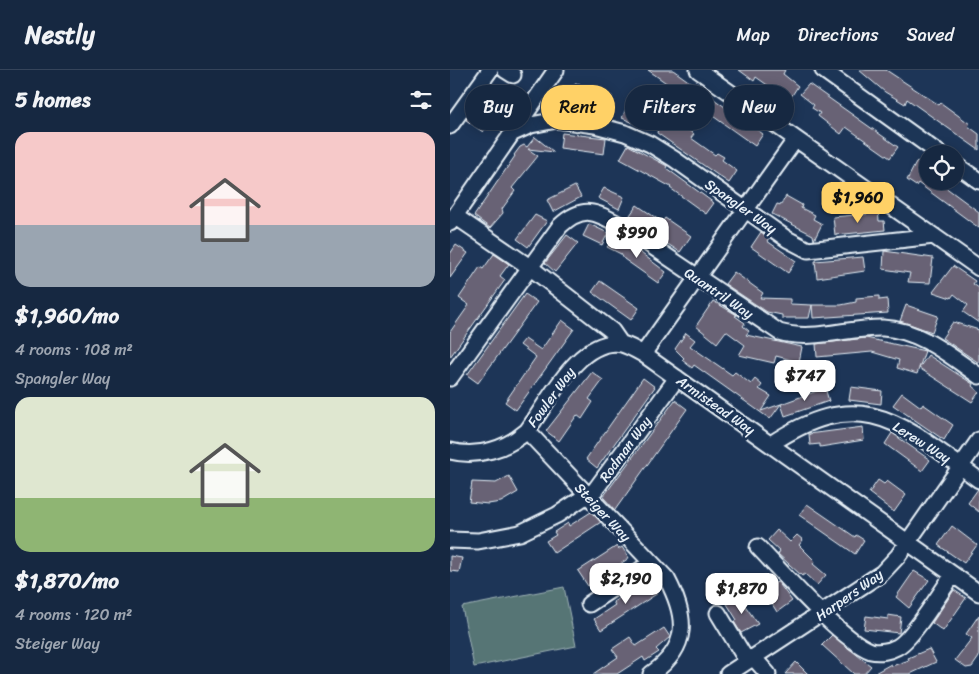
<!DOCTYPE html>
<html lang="en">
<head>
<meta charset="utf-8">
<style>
  body { margin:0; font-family:Sriracha,sans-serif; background:#1f3048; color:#f1f3f6; height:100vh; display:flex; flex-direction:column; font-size:19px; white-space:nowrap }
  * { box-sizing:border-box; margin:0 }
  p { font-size:16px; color:#9ea6b1 }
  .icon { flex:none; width:28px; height:28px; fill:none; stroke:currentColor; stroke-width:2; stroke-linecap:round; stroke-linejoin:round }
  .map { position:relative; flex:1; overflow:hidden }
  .details { display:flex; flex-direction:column; background:#162841; width:450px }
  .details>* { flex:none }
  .top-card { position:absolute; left:15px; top:15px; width:439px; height:45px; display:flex; gap:10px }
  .buttons { position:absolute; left:469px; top:75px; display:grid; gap:10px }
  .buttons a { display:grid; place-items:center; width:45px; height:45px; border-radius:50%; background:#162841; box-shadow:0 2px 12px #0003,0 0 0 1px #35445a; font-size:25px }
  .price { position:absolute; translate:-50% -42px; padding:0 11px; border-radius:10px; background:#fff; color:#222; font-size:16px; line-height:32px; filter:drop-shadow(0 1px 2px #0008) }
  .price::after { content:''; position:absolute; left:50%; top:30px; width:15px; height:11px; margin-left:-8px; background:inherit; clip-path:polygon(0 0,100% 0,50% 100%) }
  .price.selected { background:#ffd166; color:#111 }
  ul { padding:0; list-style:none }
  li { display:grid; align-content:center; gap:10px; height:265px; padding:0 15px }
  li span { display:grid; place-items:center; height:155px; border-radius:15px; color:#555 }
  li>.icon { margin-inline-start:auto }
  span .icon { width:90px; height:90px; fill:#fffc; stroke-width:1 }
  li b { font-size:21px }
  h2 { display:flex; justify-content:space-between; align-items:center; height:60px; padding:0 15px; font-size:21px }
  .pill { padding:0 18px; border-radius:22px; background:#162841; box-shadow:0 2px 12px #0003,0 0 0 1px #35445a; font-size:18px; line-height:45px }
  .pill.selected { background:#ffd166; color:#111 }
  header { display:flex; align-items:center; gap:30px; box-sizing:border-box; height:70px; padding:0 25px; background:#162841; border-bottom:1px solid #35445a }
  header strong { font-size:24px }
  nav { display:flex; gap:28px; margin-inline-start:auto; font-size:18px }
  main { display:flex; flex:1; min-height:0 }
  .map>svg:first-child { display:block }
  .green { fill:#567574; stroke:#9fb3b6 }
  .building { fill:#676274; stroke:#e8f1f8 }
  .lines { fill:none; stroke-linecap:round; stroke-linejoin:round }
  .minor-casing { stroke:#e8f1f8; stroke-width:19 }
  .minor { stroke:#1d3557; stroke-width:15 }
  .labels { text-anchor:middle; stroke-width:5; stroke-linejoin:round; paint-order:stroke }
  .street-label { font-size:14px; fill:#e8f1f8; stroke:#1d3557 }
</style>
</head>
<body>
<header>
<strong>Nestly</strong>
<nav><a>Map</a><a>Directions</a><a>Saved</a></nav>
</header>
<main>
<section class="details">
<h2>5 homes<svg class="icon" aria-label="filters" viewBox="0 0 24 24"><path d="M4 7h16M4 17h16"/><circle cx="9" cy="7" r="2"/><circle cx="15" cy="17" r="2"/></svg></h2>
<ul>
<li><span style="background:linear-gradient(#f6c9c9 60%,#9aa5b1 0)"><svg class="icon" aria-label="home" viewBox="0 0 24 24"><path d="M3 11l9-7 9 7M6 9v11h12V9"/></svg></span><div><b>$1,960/mo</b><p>4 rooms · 108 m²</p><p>Spangler Way</p></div></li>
<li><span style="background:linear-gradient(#dfe7d0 65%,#8fb573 0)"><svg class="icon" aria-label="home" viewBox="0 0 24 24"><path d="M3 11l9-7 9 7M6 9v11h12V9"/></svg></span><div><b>$1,870/mo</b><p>4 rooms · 120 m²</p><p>Steiger Way</p></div></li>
</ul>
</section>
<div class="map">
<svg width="529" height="604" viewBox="0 0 529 604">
  <rect width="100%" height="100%" fill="#1d3557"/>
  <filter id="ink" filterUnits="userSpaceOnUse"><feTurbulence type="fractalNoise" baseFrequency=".02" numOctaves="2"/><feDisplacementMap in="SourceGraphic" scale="10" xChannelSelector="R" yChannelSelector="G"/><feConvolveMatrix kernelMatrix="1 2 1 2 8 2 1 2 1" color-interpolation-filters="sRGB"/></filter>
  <g filter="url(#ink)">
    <!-- green -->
    <path class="green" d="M114,517l12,59 -102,21 -12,-60z"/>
    <!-- building -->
    <path class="building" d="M198,0h25l90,64 -8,12z
      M289,0h46l-2,4 15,12 -7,11 -16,-11 -2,3 -17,-12 -2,4z
      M409,0h27l53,35 2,-2 29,21 -2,2 11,8v16l-72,-51 -2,5 -20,-12z
      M41,14l16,12 -8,12 1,1 -3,5 5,4 -6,9 -7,-4 -6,9 -17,-12z
      M125,14l15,2 -1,6 23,4 -2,18 -18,-5 -3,6 -14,-2 3,-16h-5z
      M359,14l89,63 -8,11 -44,-31 -5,7 -23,-18 2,-3 -8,-5 2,-3 -14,-11z
      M180,30l10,4 -2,5 16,7 1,-4 8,4 -1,3 15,7 1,-3 16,11 -3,4 24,17 2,-2 7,4 -2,3 15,11 -8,12 -72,-50 1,-5 -22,-4 -14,-6z
      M112,63l44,5 -2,16 -44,-6z
      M85,67l19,15 -26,-3 10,7 -26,32 3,3 -13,18 1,4 -13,15 -16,-12 41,-60 -1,-1 6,-8 4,-2 3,2z
      M178,75l39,21 -1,2 48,35 -8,11 -36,-26 1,-1 -51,-28z
      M467,91l11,8v12h9l42,31v16l-61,-45 -2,3 -9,-6z
      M125,116l6,11 -28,15 -6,-12z
      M154,118l20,9 -5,12 -21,-11z
      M336,126l16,9 -1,3 14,7 -2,4 9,5 -8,16 -1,-5 -41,-21 5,-10 4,1z
      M187,135l25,17 3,-4 26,18 -11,16 -52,-34z
      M428,140l1,11h5l1,9 -50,5 -2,-18 34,-3v-3z
      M85,145l12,6 -19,26 -11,-8z
      M139,154l19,9 -6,12 -19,-9z
      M311,162l8,6 -2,3 29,20 -8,12 -37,-26z
      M117,165l11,8 -23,29 -10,-9z
      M165,166l20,10 -2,1 33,25 -8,11 -34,-24 -3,-5 -14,-7z
      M6,175l12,8 -18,25v-24z
      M434,181l49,7 -3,25 -22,-1 2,-9 -27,-4z
      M44,184l15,10 -9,12 5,4 -55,77v-25l19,-27 -10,-7 21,-31 3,2z
      M413,187l2,14 -48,7 -2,-17z
      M503,196l22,15 -2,3 6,4v35l-16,-11 5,-7 -14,-11 -3,4 -18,-6z
      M284,202l29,21 -3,5 30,1v5l22,1 -3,13h-27v-3l-15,-3 -42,-28z
      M150,211l39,27 -8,12 -39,-28z
      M75,224l12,8 -59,81 -11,-8z
      M429,226v4l8,-1 1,14 -75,5 -1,-13h29l15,-3v-4z
      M263,231l24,14 -2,1 10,7 -2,3 6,5 -3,4 56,12 -3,15 -23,-6 -2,7 -35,-8 6,-10 -19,-14 -9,12 -21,-17z
      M456,235l32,11 -6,16 -32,-11z
      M112,250l12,9 -58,81 -11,-8 31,-45 -16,-12 5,-6 16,11z
      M503,252l26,8v33l-37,-25z
      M236,263l9,7 -5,6 42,29 3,-3 16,12 4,-5 7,6 -3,4 12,7 -10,15 20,-7 -11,15 -76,-54 -2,3 -10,-8 2,-2 -9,-9z
      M416,268l59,13 -8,23 -20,-6 2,-8 -27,-8 -55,5 -1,-13z
      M478,285l45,29 -1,2 7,6 -7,10 -53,-34z
      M142,302l11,8 -14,19 4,3 -11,17 -5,-4 -18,26 -13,-10z
      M193,308l12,9 -58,81 -11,-9z
      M401,317l31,4 -1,13 -32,-4z
      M375,318l4,13 -44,15 -4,-12z
      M452,323l19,14 2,-3 30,21 -9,15 -51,-35z
      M225,330l12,9 -72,101 -12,-13z
      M413,357l1,13 -44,7v-3l-10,1 -1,-11z
      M442,363l38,27 -8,11 -37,-27z
      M59,406l9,16 -17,10 -13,2 -19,-2 3,-20 24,1z
      M428,410l6,4 3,-3 19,14 -12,17 -25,-19z
      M528,419h1v23l-11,-9z
      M357,434l48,33 1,-2 8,5 -9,14 -56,-39z
      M141,442l10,10 -47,31 -8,-12 10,-6 -2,-3 14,-9 1,3z
      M502,456l25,19 -13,18 -26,-18z
      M327,460l13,12 7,-7 6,5 -4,5 16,16 -2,3 13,11 -9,10 -12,-11 -3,2 -24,-22 2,-3 -12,-11z
      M167,476l2,3 3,-2 7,11 -41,28 -10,-15z
      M0,486l12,2 -3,14 -9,-1z
      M464,501l15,9 -20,28 -13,-11z
      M315,505l3,3 3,-2 4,7 3,-1 14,19 -15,11 -20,-32z
      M201,512l7,11 -57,37 -7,-11 21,-14 -2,-3 8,-5 12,-8 2,3z
      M504,520l12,8 -23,33 -11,-8z
      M289,527l19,27 -17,9 -7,-11 3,-2 -10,-16z
      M438,545l13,2 -2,16 -35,-4 2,-13 22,3z
      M529,545v42l-7,10 -6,1 -11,-8 17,-22 -6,-4z
      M214,558l6,9 -14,12 3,3 -14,9 -2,-4 -26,17h-24l25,-17 -6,-8 18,-12 6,9z
      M382,565l39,31 -7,8h-10l-32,-29z
      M479,579l7,13 -26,12h-37l18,-10 1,2 17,-6 -1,-2z
      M346,592l12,12h-23z"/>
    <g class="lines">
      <!-- minor casing -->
      <g class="minor-casing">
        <path id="minor" d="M55,0l8,5
          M248,0l281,198
          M373,0l117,84
          M0,56l40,-56
          M63,63l18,-8 26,-5 38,5 30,8 25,11 24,15 113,80 21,11 126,-14
          M505,94l24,17
          M5,146l76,52 81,63 9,13
          M0,153l106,-153
          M193,284l152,-214
          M0,308l110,-152c24,-22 36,-14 62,0l157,106c34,10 70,-5 104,-4 37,2 67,28 96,48
          M77,361l140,148c20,38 23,68 -16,95
          M321,374c92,-61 131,-20 208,36
          M0,381c28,7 56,-2 77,-20 21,-28 52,-95 95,-87 7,2 14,6 21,10l336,239
          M0,470l28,1 42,-8 37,-18 38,-25 82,-112
          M308,477c24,25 83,93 113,104 8,2 19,0 26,-4 15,-7 45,-57 56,-72
          M139,534l62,-41
          M268,543l29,48
          M303,587l15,17
          M278,604l154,-101 16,-17 81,-116"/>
      </g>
      <!-- minor -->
      <use href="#minor" class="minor"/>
    </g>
  </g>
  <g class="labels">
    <!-- street labels -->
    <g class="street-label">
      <text transform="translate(291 136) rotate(35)" y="5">Spangler Way</text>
      <text transform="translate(269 223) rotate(34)" y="5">Quantril Way</text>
      <text transform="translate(101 327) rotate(-54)" y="5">Fowler Way</text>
      <text transform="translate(266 335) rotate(35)" y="5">Armistead Way</text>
      <text transform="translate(472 372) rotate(32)" y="5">Lerew Way</text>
      <text transform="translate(175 379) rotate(-54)" y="5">Rodman Way</text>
      <text transform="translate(153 442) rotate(47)" y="5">Steiger Way</text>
      <text transform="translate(399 525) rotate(-35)" y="5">Harpers Way</text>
    </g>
  </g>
</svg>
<div class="buttons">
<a><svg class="icon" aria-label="locate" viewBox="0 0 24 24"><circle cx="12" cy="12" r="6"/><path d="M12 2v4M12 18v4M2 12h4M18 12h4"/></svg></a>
</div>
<b class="price selected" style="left:408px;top:154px">$1,960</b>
<b class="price" style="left:187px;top:189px">$990</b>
<b class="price" style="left:355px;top:332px">$747</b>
<b class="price" style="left:176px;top:535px">$2,190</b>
<b class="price" style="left:292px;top:545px">$1,870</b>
<div class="top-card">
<a class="pill">Buy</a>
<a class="pill selected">Rent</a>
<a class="pill">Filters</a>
<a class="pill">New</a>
</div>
</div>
</main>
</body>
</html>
